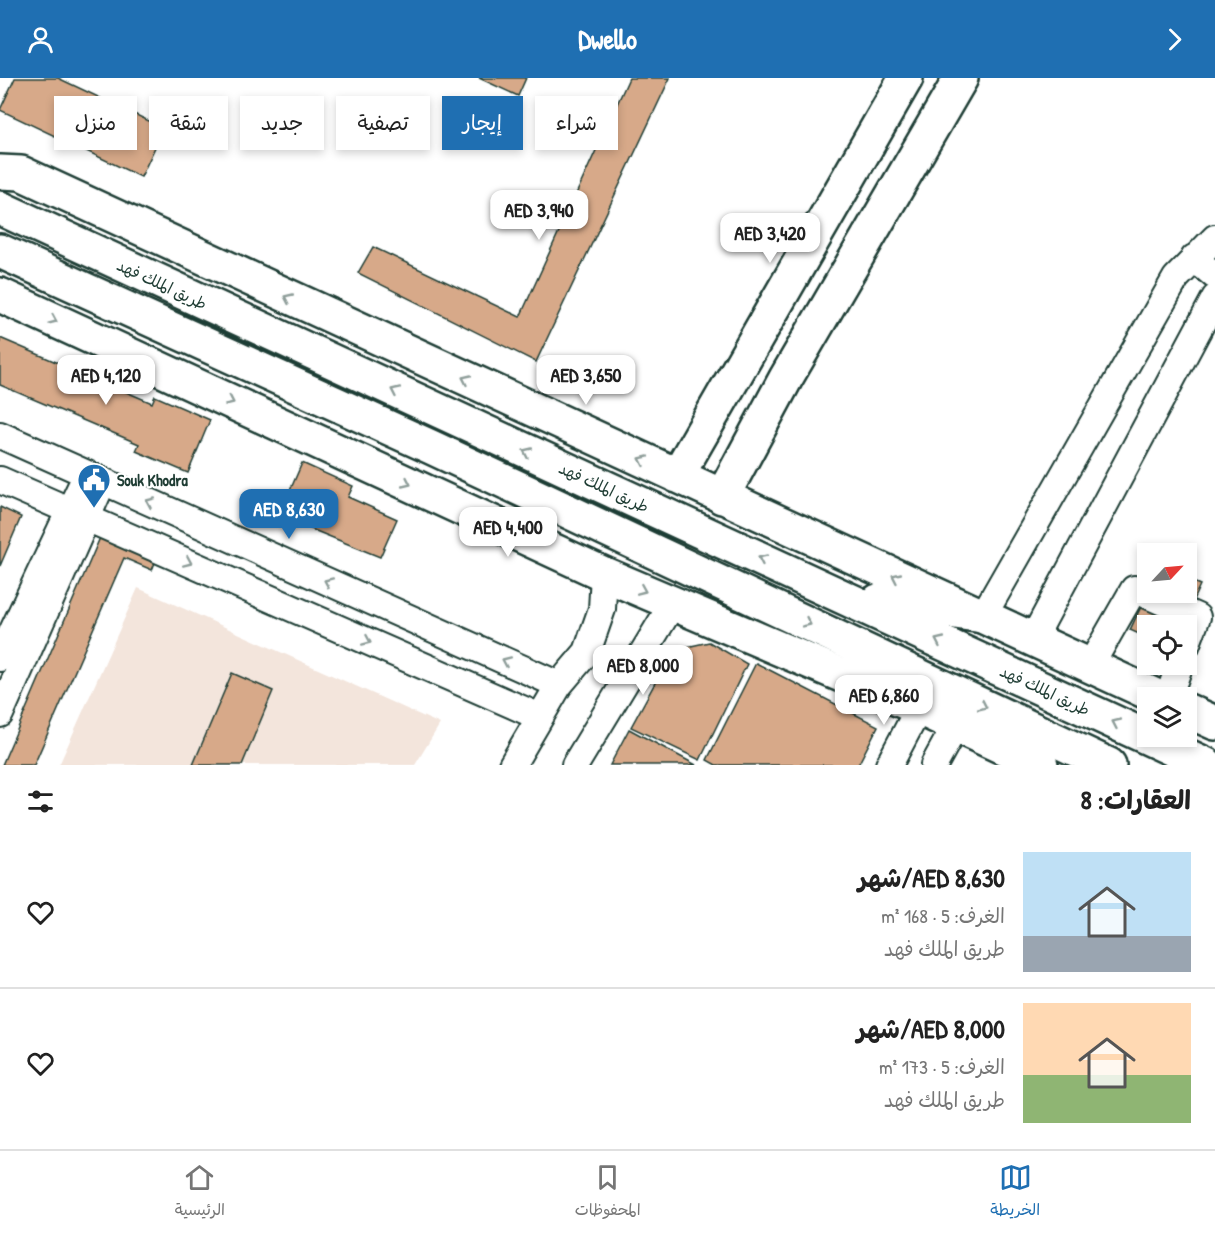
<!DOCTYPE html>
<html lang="ar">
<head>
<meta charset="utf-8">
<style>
  body { margin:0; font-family:"Patrick Hand","Playpen Sans Arabic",sans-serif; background:#f2f2f2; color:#222; direction:rtl; height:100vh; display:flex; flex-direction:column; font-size:22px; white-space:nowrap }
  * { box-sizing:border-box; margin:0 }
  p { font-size:20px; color:#767676 }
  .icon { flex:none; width:33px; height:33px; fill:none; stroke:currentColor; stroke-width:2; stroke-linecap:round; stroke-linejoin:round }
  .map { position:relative; height:687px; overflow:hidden; direction:ltr }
  .sheet { display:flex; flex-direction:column; background:#fff; flex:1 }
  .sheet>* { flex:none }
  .banner { position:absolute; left:18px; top:18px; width:600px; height:54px; direction:rtl; display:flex; gap:12px }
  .needle { width:39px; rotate:64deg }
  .fabs { position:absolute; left:1137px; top:465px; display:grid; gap:12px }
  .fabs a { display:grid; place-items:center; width:60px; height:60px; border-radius:0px; background:#fff; box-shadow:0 3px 9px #0003; font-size:30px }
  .price { position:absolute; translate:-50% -51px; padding:0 14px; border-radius:12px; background:#fff; color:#222; font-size:20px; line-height:39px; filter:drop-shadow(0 2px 3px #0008) }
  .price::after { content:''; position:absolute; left:50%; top:36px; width:18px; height:14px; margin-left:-9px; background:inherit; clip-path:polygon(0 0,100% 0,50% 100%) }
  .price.on { background:#1f6fb2; color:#fff }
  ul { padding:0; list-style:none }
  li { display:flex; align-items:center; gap:18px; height:150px; padding:0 24px }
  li+li { border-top:2px solid #e0e0e0 }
  li span { display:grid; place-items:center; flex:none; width:168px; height:120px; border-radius:0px; color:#555 }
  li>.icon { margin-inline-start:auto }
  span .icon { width:72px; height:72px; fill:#fffc; stroke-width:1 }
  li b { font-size:26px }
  h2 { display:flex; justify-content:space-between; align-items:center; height:72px; padding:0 24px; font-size:26px }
  .pill { padding:0 21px; border-radius:0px; background:#fff; box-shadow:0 3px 9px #0003; font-size:21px; line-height:54px }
  .pill.on { background:#1f6fb2; color:#fff }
  header { display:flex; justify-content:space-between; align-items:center; height:78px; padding:0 24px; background:#1f6fb2; color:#fff; font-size:27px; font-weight:700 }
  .dock { display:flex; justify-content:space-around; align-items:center; height:84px; border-top:2px solid #e0e0e0; background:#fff; font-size:16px; color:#767676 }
  .dock a { display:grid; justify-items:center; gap:3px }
  .dock .on { color:#1f6fb2 }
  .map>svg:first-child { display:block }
  .built { fill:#f3e5dc }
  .building { fill:#d7a989; stroke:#1f3d34; stroke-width:1.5 }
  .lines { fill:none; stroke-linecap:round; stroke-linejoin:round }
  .minor-casing { stroke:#1f3d34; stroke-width:30 }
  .major-casing { stroke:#1f3d34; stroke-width:38 }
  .highway-casing { stroke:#1f3d34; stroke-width:38 }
  .minor { stroke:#fff; stroke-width:26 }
  .major { stroke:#fff; stroke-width:33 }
  .highway { stroke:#fff; stroke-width:33 }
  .oneway { stroke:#8f9e9a }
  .labels { text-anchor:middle; stroke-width:4.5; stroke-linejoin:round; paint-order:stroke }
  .street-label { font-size:16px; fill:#1f3d34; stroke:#fff }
  .poi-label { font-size:16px; font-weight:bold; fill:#1f3d34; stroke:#fff; text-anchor:start }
</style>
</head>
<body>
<header><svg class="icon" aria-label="forward" viewBox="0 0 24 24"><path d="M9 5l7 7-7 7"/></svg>Dwello<svg class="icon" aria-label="person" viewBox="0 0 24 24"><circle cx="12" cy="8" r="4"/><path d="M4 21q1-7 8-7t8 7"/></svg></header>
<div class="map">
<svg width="1215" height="687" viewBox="0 0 1215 687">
  <rect width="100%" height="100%" fill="#fff"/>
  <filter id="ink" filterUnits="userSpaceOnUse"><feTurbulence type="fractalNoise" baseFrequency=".0167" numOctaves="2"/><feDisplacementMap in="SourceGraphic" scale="12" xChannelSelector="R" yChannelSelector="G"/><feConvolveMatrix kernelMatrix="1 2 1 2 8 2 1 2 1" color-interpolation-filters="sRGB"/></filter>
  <g filter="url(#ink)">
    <!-- built -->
    <path class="built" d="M138,510l302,136 -25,41h-356z"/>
    <!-- building -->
    <path class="building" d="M15,0h43l106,50 -23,49 -141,-67z
      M479,0h47l-8,18z
      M629,0h41l-134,284 -178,-89 15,-26 147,70z
      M0,260l152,65 3,-7 55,24 -22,53 -52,-22 3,-7 -139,-59z
      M302,385l51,23 -5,11 49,22 -17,38 -101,-41z
      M0,429l21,10 -21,49z
      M102,455l55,25 -5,12 -28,-12 -90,207h-32z
      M1186,501l14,6 -19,41h-33v12l-18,-8 18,-38h38z
      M709,564l38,22 -47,96 -69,-33 42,-77z
      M756,585l122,63 -20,39h-142l-9,-5z
      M232,595l41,18 -31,74h-49z
      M629,651l67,36h-86z"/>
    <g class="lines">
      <!-- minor casing -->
      <g class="minor-casing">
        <path id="minor" d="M1194,180l21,18
          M0,357l559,250
          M0,402l540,237
          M983,538l193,-338 39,-40
          M1033,561l182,-341
          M0,580l87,-184
          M1090,588l44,-77 63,28 -11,29
          M1168,620l12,-34
          M0,636l103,-233
          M512,687l47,-80 28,-33 15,-43 2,-35
          M575,687l98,-162
          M889,687l30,-57
          M934,687l22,-40"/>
      </g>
      <!-- major casing -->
      <g class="major-casing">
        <path id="major" d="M0,94l21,1 1139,525
          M0,217l604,279 315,134 122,57
          M677,398l229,-398
          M722,419l64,-119 175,-300
          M1186,632l29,13"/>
      </g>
      <!-- highway casing -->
      <g class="highway-casing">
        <path id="highway" d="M0,130l1207,557
          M0,173l431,196 678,318
          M878,523l105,15"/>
      </g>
      <!-- minor -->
      <use href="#minor" class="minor"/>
      <!-- major -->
      <use href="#major" class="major"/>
      <!-- highway -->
      <use href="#highway" class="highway"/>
    </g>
    <!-- one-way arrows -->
    <defs><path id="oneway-chevron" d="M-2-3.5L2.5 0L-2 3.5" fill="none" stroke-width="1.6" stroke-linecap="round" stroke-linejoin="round" transform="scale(1.5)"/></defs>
    <g class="oneway">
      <use href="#oneway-chevron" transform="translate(288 220) rotate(-155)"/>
      <use href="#oneway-chevron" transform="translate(53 242) rotate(24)"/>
      <use href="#oneway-chevron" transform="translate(466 301) rotate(-155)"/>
      <use href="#oneway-chevron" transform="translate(395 313) rotate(-155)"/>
      <use href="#oneway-chevron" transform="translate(230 323) rotate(25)"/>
      <use href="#oneway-chevron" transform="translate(527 374) rotate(-155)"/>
      <use href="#oneway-chevron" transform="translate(643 382) rotate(-155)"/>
      <use href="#oneway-chevron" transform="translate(407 405) rotate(25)"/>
      <use href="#oneway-chevron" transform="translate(150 424) rotate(-156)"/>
      <use href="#oneway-chevron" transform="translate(762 481) rotate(-155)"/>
      <use href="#oneway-chevron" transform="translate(188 484) rotate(24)"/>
      <use href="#oneway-chevron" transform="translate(896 499) rotate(-155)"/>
      <use href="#oneway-chevron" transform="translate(328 504) rotate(-156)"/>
      <use href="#oneway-chevron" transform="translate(642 512) rotate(23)"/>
      <use href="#oneway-chevron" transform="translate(807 545) rotate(25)"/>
      <use href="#oneway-chevron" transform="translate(367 563) rotate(24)"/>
      <use href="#oneway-chevron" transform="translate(939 563) rotate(-155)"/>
      <use href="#oneway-chevron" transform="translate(506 583) rotate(-156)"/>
      <use href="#oneway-chevron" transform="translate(983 628) rotate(25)"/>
      <use href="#oneway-chevron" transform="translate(1116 645) rotate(-155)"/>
    </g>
  </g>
  <!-- icons -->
  <defs>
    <g id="civic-pin" transform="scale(1.725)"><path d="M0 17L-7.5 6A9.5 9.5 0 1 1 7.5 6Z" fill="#1f6fb2" stroke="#fff"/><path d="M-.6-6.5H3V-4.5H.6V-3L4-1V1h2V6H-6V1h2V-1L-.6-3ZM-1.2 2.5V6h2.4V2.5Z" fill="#fff"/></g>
  </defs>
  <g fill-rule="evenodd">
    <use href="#civic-pin" x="94" y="402"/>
  </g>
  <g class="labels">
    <!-- street labels -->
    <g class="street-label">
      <text transform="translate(162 206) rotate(25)" y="6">طريق الملك فهد</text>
      <text transform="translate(604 409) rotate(25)" y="6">طريق الملك فهد</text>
      <text transform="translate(1045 612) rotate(25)" y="6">طريق الملك فهد</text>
    </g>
    <!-- poi labels -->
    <g class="poi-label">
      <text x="117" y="408">Souk Khodra</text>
    </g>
  </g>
</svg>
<div class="fabs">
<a><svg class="needle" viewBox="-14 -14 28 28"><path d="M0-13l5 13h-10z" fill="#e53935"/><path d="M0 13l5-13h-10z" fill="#767676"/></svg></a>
<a><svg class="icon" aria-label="locate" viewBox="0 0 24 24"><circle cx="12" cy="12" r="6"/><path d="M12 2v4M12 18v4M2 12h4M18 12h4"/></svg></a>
<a><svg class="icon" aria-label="layers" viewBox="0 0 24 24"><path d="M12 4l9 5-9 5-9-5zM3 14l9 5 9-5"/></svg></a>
</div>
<b class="price" style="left:539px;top:163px">AED 3,940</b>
<b class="price" style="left:770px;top:186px">AED 3,420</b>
<b class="price" style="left:106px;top:328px">AED 4,120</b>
<b class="price" style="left:586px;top:328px">AED 3,650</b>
<b class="price on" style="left:289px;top:462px">AED 8,630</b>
<b class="price" style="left:508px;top:480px">AED 4,400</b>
<b class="price" style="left:643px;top:618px">AED 8,000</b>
<b class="price" style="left:884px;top:648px">AED 6,860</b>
<div class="banner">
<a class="pill">شراء</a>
<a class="pill on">إيجار</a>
<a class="pill">تصفية</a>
<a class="pill">جديد</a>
<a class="pill">شقة</a>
<a class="pill">منزل</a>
</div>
</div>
<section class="sheet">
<h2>العقارات: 8<svg class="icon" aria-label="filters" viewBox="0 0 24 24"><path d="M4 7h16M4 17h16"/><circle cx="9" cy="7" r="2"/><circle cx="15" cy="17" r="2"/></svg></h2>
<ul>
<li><span style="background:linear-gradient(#bfe0f5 70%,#9aa5b1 0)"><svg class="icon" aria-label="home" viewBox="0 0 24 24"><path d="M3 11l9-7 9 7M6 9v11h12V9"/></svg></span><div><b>AED 8,630/شهر</b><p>الغرف: 5 · 168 m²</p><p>طريق الملك فهد</p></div><svg class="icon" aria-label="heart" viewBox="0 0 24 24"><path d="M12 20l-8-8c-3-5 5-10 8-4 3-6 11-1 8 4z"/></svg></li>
<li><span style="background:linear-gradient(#ffd9b3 60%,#8fb573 0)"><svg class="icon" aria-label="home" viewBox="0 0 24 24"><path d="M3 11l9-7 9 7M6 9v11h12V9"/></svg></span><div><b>AED 8,000/شهر</b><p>الغرف: 5 · 173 m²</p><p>طريق الملك فهد</p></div><svg class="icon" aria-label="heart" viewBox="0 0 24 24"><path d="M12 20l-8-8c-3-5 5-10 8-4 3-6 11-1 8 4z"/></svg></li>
</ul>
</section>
<nav class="dock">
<a class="on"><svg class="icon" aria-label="map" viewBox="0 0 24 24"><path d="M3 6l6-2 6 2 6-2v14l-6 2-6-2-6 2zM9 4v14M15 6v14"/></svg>الخريطة</a>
<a><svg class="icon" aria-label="saved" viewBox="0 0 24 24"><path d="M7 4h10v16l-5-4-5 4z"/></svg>المحفوظات</a>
<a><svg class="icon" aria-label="home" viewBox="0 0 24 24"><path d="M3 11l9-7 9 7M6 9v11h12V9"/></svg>الرئيسية</a>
</nav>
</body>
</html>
